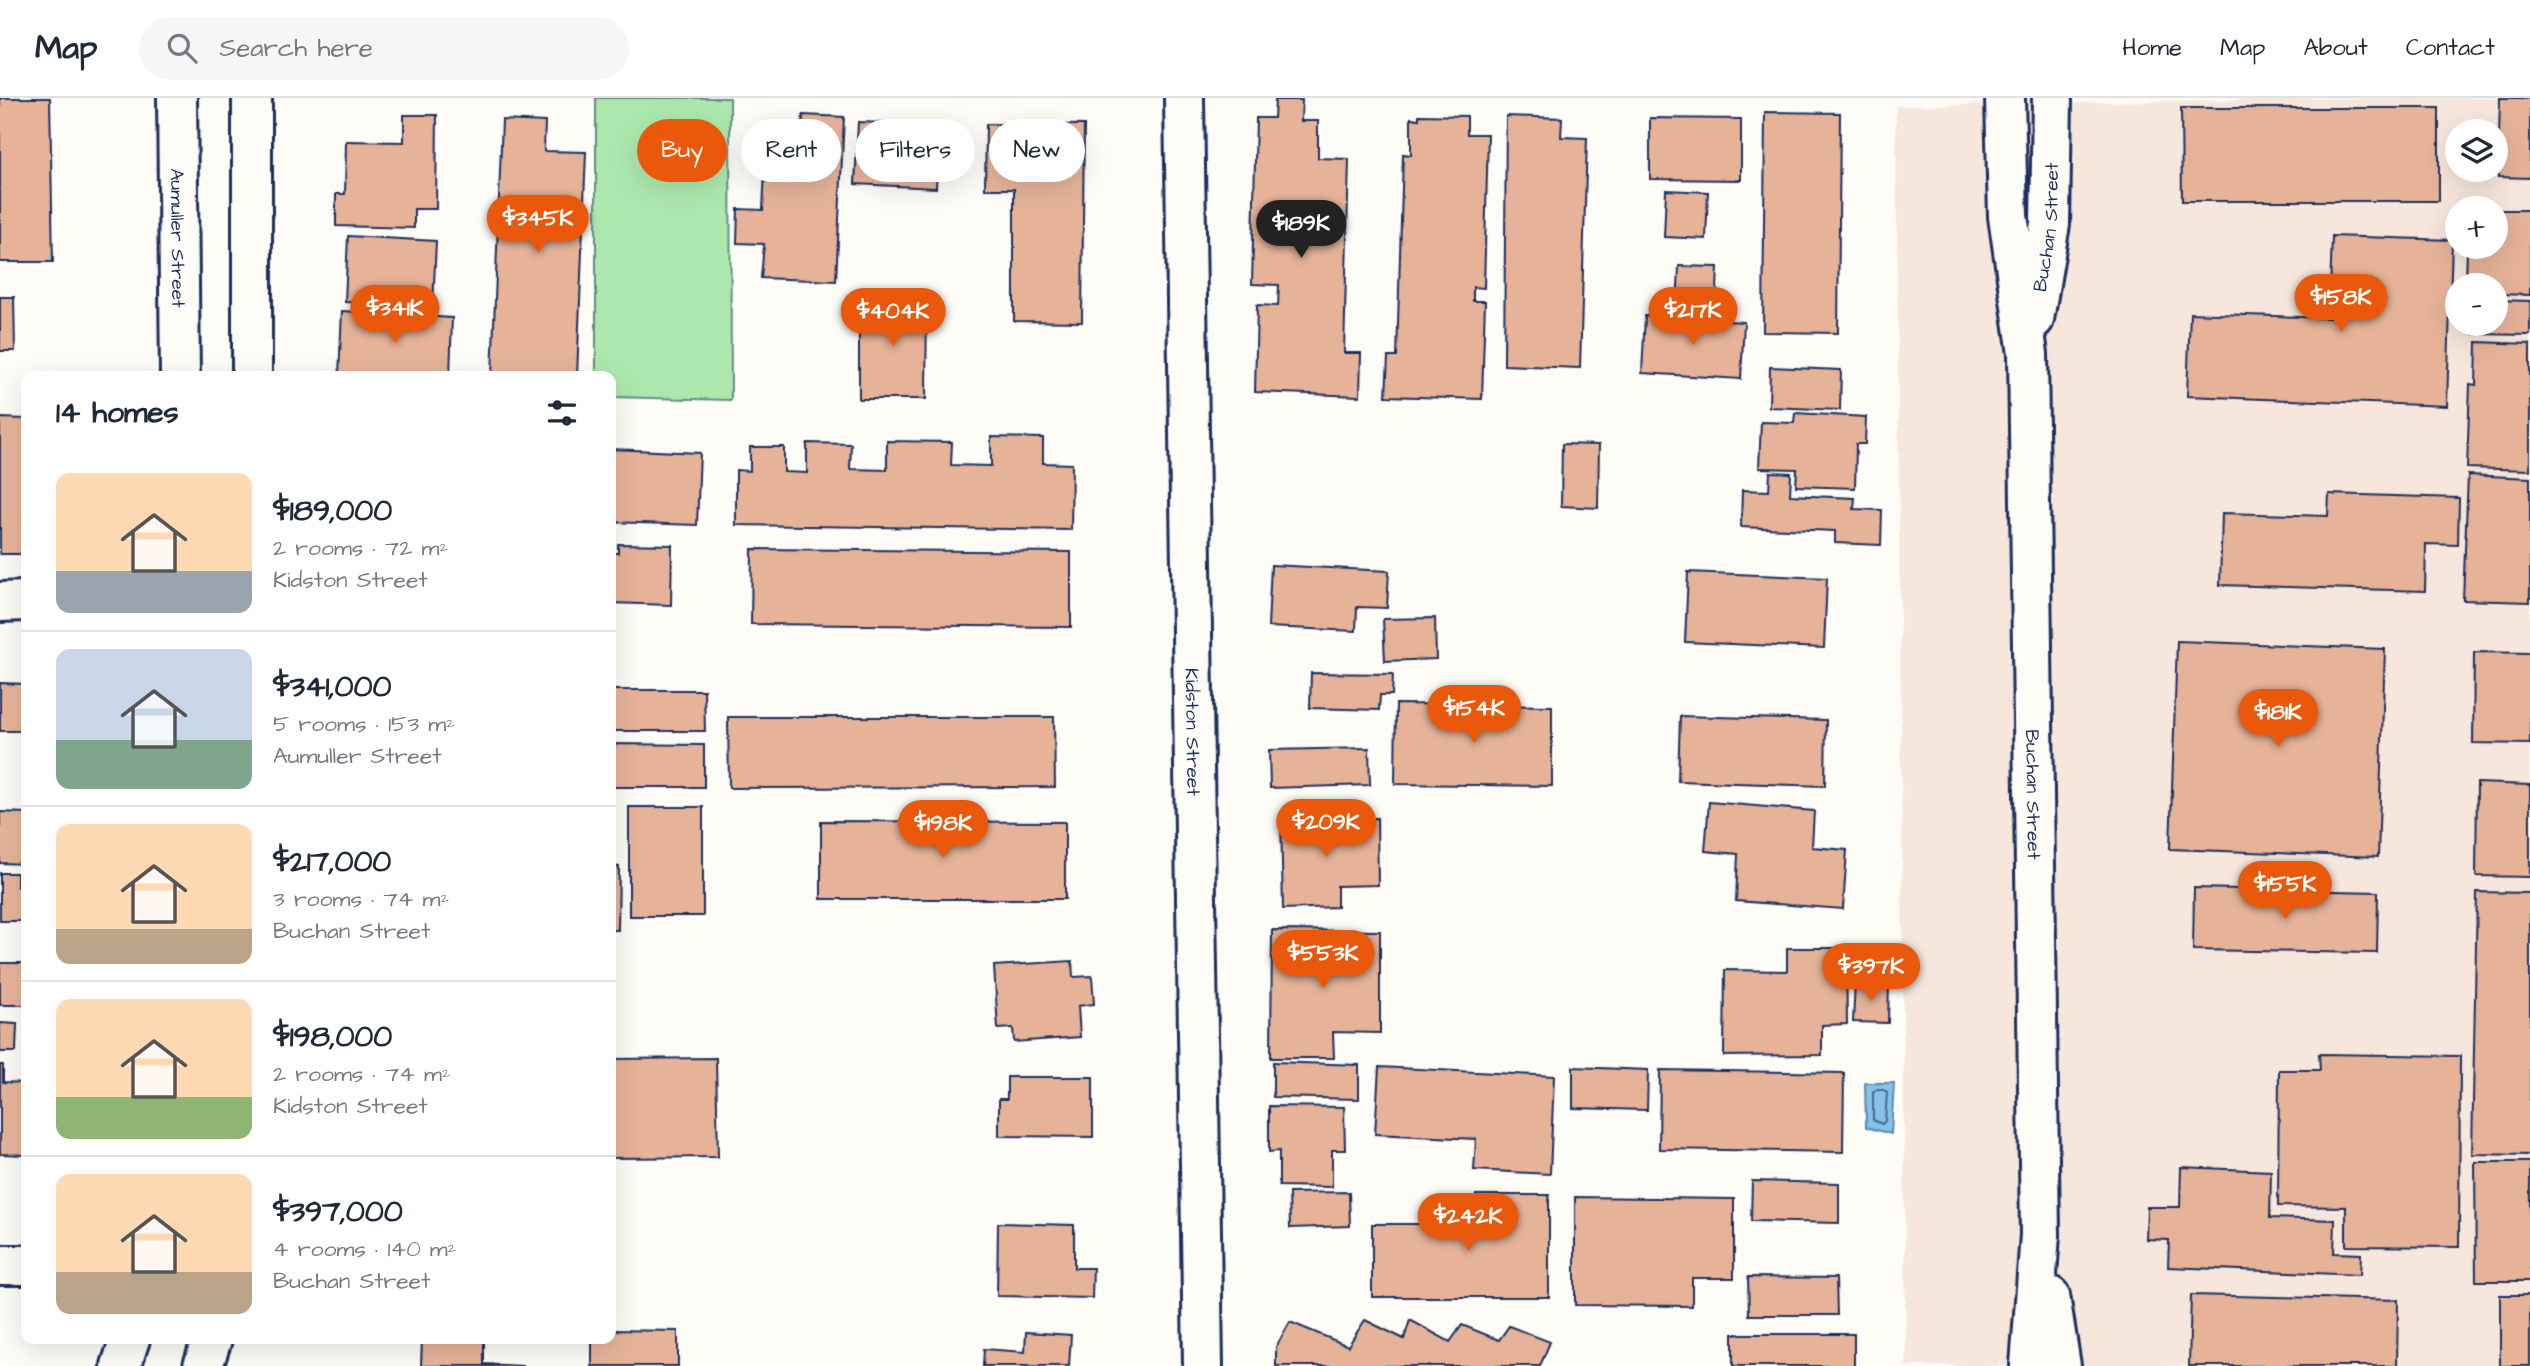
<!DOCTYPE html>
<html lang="en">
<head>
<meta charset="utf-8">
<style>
  body { margin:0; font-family:"Architects Daughter",sans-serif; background:#f6f6f7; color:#1f2937; height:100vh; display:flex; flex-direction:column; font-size:26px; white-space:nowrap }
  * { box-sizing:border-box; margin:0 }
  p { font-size:23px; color:#747a83 }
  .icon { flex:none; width:38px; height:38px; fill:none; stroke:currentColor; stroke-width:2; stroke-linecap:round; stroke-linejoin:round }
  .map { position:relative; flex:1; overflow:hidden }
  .panel { position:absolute; left:21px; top:273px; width:595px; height:973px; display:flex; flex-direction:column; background:#fff; border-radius:14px; box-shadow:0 7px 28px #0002 }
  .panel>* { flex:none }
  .guide { position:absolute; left:637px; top:21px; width:665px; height:63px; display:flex; gap:14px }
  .tools { position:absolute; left:2445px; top:21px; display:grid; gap:14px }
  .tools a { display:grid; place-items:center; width:63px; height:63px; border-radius:50%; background:#fff; box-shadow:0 7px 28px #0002; font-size:35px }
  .price { position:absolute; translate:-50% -60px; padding:0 16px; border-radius:24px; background:#ea580c; color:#fff; font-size:23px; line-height:46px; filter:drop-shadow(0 2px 4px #0008) }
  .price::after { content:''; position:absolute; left:50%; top:42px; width:21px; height:16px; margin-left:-10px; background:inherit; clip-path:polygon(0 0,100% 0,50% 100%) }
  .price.active { background:#222; color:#fff }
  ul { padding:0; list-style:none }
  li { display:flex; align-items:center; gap:21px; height:175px; padding:0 35px }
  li+li { border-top:2px solid #e0e1e3 }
  li span { display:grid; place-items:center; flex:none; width:196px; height:140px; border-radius:14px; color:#555 }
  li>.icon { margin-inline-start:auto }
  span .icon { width:84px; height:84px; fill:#fffc; stroke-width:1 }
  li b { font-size:30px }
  h2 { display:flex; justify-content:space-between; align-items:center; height:84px; padding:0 35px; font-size:30px }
  .chip { padding:0 24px; border-radius:32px; background:#fff; box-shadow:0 7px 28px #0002; font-size:24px; line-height:63px }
  .chip.active { background:#ea580c; color:#fff }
  header { display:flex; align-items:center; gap:42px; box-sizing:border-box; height:98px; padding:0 35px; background:#fff; border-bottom:2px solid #e0e1e3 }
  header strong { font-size:33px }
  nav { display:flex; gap:38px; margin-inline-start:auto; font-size:24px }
  .search { width:490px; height:63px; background:#f6f6f7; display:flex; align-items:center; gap:18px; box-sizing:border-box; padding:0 24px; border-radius:38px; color:#747a83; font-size:26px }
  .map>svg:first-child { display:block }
  .built { fill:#f6e6db; fill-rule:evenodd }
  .green { fill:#ace8ad; stroke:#648c86; stroke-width:2 }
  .water { fill:#86c2e6; stroke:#5b87b0; stroke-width:2 }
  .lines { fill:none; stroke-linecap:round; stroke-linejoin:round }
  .shore { stroke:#466a94; stroke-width:2 }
  .building { fill:#e6b399; stroke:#1b2f5e; stroke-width:2 }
  .minor-casing { stroke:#1b2f5e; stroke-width:44 }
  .major-casing { stroke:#1b2f5e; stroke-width:44 }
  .minor { stroke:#fdfcf7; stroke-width:38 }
  .major { stroke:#fdfcf7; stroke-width:38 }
  .labels { text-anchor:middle; stroke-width:5; stroke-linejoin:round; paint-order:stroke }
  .street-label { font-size:19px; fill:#1b2f5e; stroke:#fdfcf7 }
</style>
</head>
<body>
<header>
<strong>Map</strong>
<div class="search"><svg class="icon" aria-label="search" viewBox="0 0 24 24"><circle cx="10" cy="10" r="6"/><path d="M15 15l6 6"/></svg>Search here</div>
<nav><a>Home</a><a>Map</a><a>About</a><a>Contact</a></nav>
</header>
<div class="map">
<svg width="2530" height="1268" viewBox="0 0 2530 1268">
  <rect width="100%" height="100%" fill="#fdfcf7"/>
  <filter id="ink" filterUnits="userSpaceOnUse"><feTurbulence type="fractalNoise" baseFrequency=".0143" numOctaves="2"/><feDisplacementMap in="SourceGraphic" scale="14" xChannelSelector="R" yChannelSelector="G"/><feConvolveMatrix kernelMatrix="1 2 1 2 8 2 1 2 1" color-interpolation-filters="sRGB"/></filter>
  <g filter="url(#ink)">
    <!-- built -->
    <path class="built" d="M2328,0h202v1268h-624l-10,-1260zM2457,33h39v39h-39zM2457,110h39v39h-39zM2457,187h39v39h-39z"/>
    <!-- green -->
    <path class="green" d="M596,0h134l1,302 -120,-3v-21h-15z"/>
    <!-- water -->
    <path class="water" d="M1865,985h29l-3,51 -25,-7z"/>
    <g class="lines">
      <!-- shore -->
      <path class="shore" d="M1876,992h8l3,3 -2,28 -3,3 -9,-4v-27z"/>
    </g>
    <!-- building -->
    <path class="building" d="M0,0h50l3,164h-53z
      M2500,0h30v80l-32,-1z
      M1275,2h27l-1,21h17v37l31,1 -5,194h17l-1,43 -105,-4 2,-87 21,1 1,-21 -27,-1 4,-166h18z
      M2181,10h258v93h-257z
      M1765,14l75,1 -2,220 -75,-1z
      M404,17h33l-1,94h-22v19l-78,-2v-32h9l1,-53 58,1z
      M803,17l41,2 -8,164 -75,-3 3,-34 -27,-1 1,-34 25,1 4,-81 35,1z
      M1419,17l48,1v18h21l-4,154 -11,-1v14h12l-3,98 -96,-3 2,-39h9l6,-203 8,1v-37l8,1z
      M1506,18l56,2 -1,19 26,1 -7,230 -76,-3z
      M1650,20l91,1v61l-91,-1z
      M502,22l43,2 -1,29 42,1 -9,224h-85z
      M858,24l81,3 -3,63 -81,-4z
      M986,26l98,1 -2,197 -68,-1v-132h-29z
      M1666,92l42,2 -2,47 -42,-2z
      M2496,112h34v85l-34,-1v-9h-30l1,-38h29z
      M348,138l88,5 -3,66 -88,-5z
      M2332,138l120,4 -5,166 -260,-10 3,-83 139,5z
      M1679,168l39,1 -2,44 -39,-1z
      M859,198l68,2 -1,101h-67z
      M0,199h14l1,54h-15z
      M2496,202l34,1v34l-57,-1 1,-10h22z
      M342,213l110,7 -2,58 -111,-1z
      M1645,218l99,6 -3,57 -99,-6z
      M2477,244l53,2v126l-63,-2 3,-84 6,1z
      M1770,269l71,3 -1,40 -71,-3z
      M1795,315l71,4 -1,27h-9l-1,44 -59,-2 1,-17 -38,-1 2,-46 33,1z
      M0,320l26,1v135h-26z
      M991,339l52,1v25l29,1 -1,66 -335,-5v-55l14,1v-24h34v25l23,1v-30l44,1 -1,25 37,1v-29l65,1 -1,23 40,1z
      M1562,346l37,1 -1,63 -37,-2z
      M611,351l89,4 -3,72 -86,-3z
      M1770,374l21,1 -1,22 65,3 -1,11 28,1 -1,35 -46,-2v-12l-94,-4 1,-37 27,1z
      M2468,377l62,3v124l-67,-2z
      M2329,396l130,4 -1,47 -32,-1 -1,47 -205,-6 2,-72 106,3z
      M618,446l54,1 -1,60 -60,-2v-50h7z
      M752,451l319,3v75l-320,-3z
      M1271,467l118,6 -2,37 -30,-1 -1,24 -88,-4z
      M1688,474l139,6 -3,70 -139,-6z
      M1435,520l1,41 -51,2 -2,-42z
      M2177,543l208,8 -7,208 -208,-8z
      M2474,554l56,1v91l-57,-1z
      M1311,575l82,1 -1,21h-12l-1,15 -69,-2z
      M0,585l26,1v47h-26z
      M611,592h93l1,41h-94z
      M1396,606l156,2v80l-157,-2z
      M1680,618l146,4 -1,66 -147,-5z
      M728,619h326l1,70 -326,1z
      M611,646l93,1v42h-93z
      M1369,650l1,37 -100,3 -1,-38z
      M2477,685l53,2v92l-54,-1z
      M1709,704l105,9 -2,36 35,3 -4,59 -107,-8 2,-47 -33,-3z
      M629,709h74v109h-74z
      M0,714l26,1v51l-26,-1z
      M1377,720l1,67 -41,1v21l-54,2 -2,-90z
      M821,723l244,1v77h-244z
      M611,768l8,1 -1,63h-7z
      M0,775h17v14h9v34h-26z
      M2194,790l184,4 -1,61 -184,-3z
      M2477,794l53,1v262l-58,-1z
      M1272,832l108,1v102l-47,-1 1,26h-63z
      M1787,850h59l1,76 -25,1v30l-98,1 1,-86 62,1z
      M1072,863l1,16 19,-1 2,28 -16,2 2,31 -66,5 -1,-14 -15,1 -4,-63z
      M0,865h26v42h-26z
      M1855,884l34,1 -1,40 -35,-1z
      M0,925l17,1 -1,28h-16z
      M2319,956l141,2 -1,191 -113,-1v-39l-68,-1 1,-136h41z
      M716,960l2,99 -107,1v-99z
      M1273,964l86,3v34l-86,-2z
      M0,967h3v17l23,1v72l-26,-1z
      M1379,969l175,9 -4,98 -76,-4 2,-31 -101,-5z
      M1573,969l75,3 -1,40 -74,-2z
      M1660,972l184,3 -1,79 -184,-3z
      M1007,979h86v60l-94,-1v-37h8z
      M1269,1008l75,1 1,43h-13v37l-53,-1v-35l-10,1z
      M2475,1064h55v119h-54z
      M2181,1069l90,4 -1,47 65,2 -1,33 27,1 -1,21 -192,-8 1,-27 -23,-1 1,-32h33z
      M1752,1083l87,2v40l-88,-2z
      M1349,1094l1,34 -60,2 -1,-35z
      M1476,1097h73v102h-177v-73h104z
      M1575,1099l159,2v79h-42v28l-117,-1z
      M998,1125l76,2v43h19l-1,30 -95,-2z
      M1748,1179l88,1 1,37h-88z
      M2191,1197l207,5 -1,66h-208z
      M2500,1197h30v71h-30z
      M1365,1222l39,19 6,-19 40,22 12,-17 37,15 10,-14 41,16 -10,24h-264v-19l14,-25 58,24z
      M611,1232l67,1v35h-86v-27h19z
      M1026,1234l45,3 -2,31h-86l1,-17 41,3z
      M1733,1236h121v32h-121z
      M422,1241h62v25l39,2h-102z"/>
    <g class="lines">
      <!-- minor casing -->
      <g class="minor-casing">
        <g id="minor">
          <path id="s1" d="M1184,0l19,1268"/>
          <path id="s2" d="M2005,0l3,118 20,138 12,881 -10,131"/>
          <path id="s3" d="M2034,221l16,-95 2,-126"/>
          <path d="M0,504l26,-1"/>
          <path d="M0,1167h26"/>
          <path d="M2050,1198l11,70"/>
        </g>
      </g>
      <!-- major casing -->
      <g class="major-casing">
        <g id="major">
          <path id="s4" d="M177,0l3,278"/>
          <path d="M252,278v-278"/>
          <path d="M121,1268l9,-27"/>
          <path d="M203,1268l9,-27"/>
        </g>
      </g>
      <!-- minor -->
      <use href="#minor" class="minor"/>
      <!-- major -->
      <use href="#major" class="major"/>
    </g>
  </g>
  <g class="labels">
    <!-- street labels -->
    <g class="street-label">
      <text dy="7" stroke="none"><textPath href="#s3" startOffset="93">Buchan Street</textPath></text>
      <text dy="7" stroke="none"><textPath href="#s4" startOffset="140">Aumuller Street</textPath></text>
      <text dy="7" stroke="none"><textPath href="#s1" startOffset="634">Kidston Street</textPath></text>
      <text dy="7" stroke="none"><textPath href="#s2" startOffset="698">Buchan Street</textPath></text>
    </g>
  </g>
</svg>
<div class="tools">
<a><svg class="icon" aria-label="layers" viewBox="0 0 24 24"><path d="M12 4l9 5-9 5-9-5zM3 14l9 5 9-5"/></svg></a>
<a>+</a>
<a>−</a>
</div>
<b class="price" style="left:538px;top:157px">$345K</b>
<b class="price active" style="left:1301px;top:162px">$189K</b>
<b class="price" style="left:2341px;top:236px">$158K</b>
<b class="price" style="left:395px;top:247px">$341K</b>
<b class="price" style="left:1693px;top:249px">$217K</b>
<b class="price" style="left:893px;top:250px">$404K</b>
<b class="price" style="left:1474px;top:647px">$154K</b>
<b class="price" style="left:2278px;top:651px">$181K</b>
<b class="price" style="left:1326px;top:761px">$209K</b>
<b class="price" style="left:943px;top:762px">$198K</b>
<b class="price" style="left:2285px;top:823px">$155K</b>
<b class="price" style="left:1323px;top:892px">$553K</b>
<b class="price" style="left:1871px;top:905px">$397K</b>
<b class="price" style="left:1468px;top:1155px">$242K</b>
<div class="guide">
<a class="chip active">Buy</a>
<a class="chip">Rent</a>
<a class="chip">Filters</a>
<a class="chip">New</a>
</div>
<section class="panel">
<h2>14 homes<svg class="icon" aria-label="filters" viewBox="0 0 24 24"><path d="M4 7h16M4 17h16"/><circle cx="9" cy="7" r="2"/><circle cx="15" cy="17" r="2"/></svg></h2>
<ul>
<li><span style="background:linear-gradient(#ffd9b3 70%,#9aa5b1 0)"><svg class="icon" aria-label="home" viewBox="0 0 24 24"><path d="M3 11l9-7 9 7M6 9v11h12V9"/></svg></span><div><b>$189,000</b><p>2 rooms · 72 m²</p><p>Kidston Street</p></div></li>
<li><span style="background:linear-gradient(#c9d6e8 65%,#7fa58c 0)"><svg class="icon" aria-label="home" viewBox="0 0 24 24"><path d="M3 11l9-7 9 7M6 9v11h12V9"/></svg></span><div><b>$341,000</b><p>5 rooms · 153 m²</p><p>Aumuller Street</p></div></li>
<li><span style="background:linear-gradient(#ffd9b3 75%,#b9a48a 0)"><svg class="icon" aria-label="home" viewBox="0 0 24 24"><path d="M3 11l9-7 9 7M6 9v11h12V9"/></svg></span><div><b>$217,000</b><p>3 rooms · 74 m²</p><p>Buchan Street</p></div></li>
<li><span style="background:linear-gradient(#ffd9b3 70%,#8fb573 0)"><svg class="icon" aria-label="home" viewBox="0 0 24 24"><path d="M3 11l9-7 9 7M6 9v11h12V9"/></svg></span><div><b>$198,000</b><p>2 rooms · 74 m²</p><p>Kidston Street</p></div></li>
<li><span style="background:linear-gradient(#ffd9b3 70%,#b9a48a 0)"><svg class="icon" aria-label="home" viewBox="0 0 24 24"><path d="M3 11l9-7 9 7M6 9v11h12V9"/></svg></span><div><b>$397,000</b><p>4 rooms · 140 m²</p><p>Buchan Street</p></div></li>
</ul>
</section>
</div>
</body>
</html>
